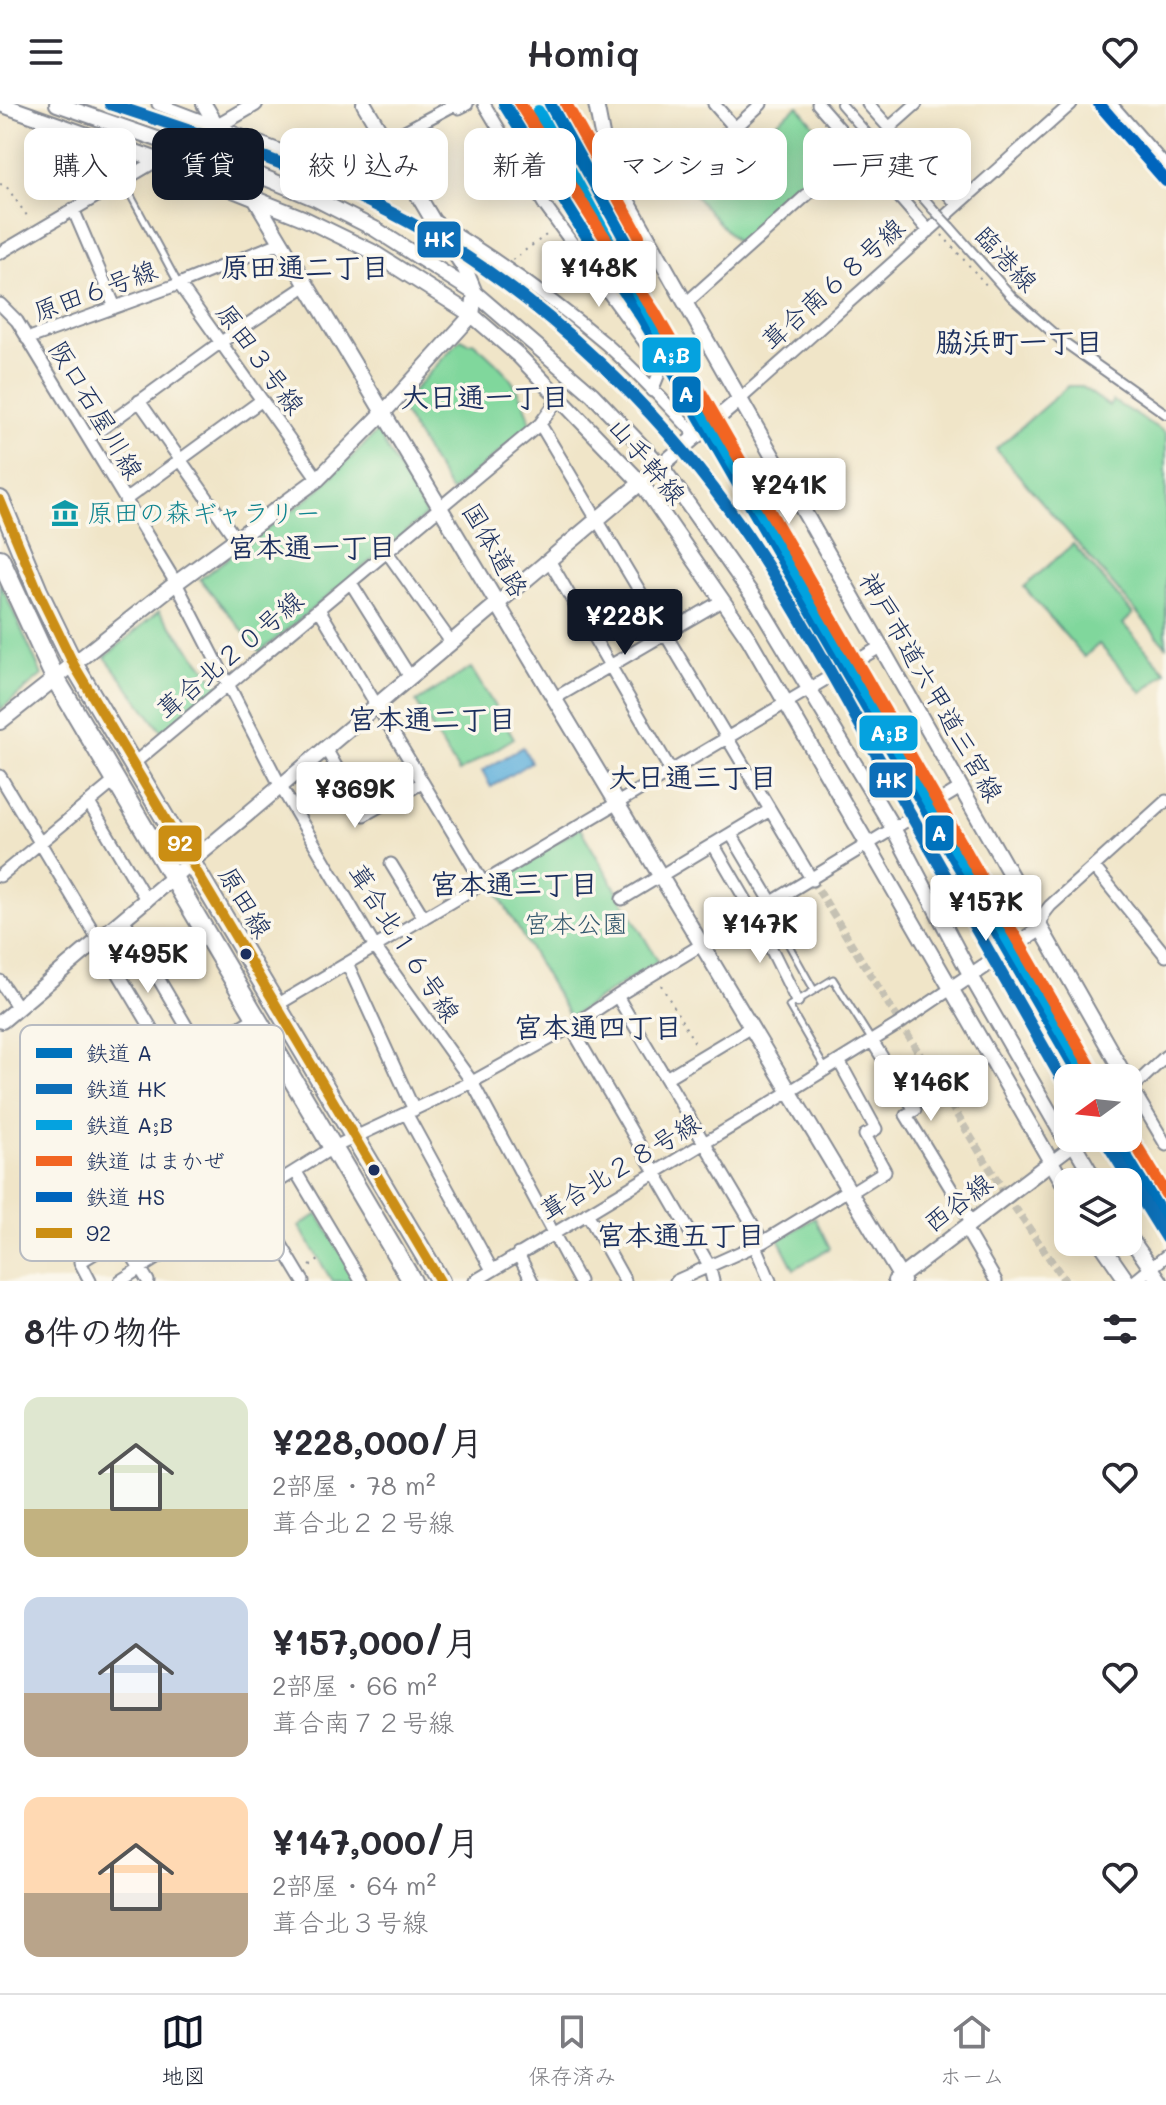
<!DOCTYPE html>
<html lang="ja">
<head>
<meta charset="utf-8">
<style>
  body { margin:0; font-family:Mali,"Klee One",sans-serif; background:#f2f2f3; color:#2b2b33; height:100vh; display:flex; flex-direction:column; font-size:30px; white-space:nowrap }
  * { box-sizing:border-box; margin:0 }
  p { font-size:26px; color:#7c7c81 }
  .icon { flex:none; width:44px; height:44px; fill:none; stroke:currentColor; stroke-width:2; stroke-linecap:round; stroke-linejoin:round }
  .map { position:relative; height:1177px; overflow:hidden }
  .panel { display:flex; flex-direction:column; background:#fff; flex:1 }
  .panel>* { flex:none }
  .guide { position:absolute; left:24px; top:24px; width:1118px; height:72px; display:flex; gap:16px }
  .needle { width:52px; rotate:255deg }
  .buttons { position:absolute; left:1054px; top:960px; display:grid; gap:16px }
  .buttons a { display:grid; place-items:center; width:88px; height:88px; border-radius:16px; background:#fff; box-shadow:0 4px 20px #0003; font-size:40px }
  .price { position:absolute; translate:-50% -68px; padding:0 18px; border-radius:8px; background:#fff; color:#222; font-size:26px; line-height:52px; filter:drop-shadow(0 2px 4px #0008) }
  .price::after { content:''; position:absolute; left:50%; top:48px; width:24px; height:18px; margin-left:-12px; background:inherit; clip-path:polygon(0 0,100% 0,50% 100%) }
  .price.active { background:#111827; color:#fff }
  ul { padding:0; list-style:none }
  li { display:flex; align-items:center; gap:24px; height:200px; padding:0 24px }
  li span { display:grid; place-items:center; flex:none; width:224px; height:160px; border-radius:16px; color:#555 }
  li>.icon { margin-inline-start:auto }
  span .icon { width:96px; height:96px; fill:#fffc; stroke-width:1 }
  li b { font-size:34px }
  h2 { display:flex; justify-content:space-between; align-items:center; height:96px; padding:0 24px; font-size:34px }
  .tag { padding:0 28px; border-radius:16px; background:#fff; box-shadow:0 4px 20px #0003; font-size:28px; line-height:72px }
  .tag.active { background:#111827; color:#fff }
  header { display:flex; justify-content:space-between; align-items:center; height:104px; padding:0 24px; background:#fff; font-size:36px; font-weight:600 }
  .menu { display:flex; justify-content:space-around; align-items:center; height:112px; border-top:2px solid #e1e1e2; background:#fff; font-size:22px; color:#7c7c81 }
  .menu a { display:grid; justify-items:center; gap:4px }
  .menu .active { color:#111827 }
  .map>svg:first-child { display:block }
  .green { fill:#80d79c; stroke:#4e837d; stroke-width:2 }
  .water { fill:#62b1dc; stroke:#3e709d; stroke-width:2 }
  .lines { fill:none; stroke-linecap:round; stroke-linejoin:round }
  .pedestrian-tunnel { stroke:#c5c1b3; stroke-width:8; stroke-dasharray:8 4; stroke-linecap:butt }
  .service-casing { stroke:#868a93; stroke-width:9 }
  .pedestrian-casing { stroke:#868a93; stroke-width:12 }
  .minor-casing { stroke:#868a93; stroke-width:15 }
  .tertiary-casing { stroke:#868a93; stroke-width:18 }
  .primary-casing { stroke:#868a93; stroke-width:22 }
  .path { stroke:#868a93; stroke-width:2; stroke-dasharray:2 6; stroke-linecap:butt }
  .service { stroke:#fff; stroke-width:5 }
  .pedestrian { stroke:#fff; stroke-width:8 }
  .minor { stroke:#fff; stroke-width:11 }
  .tertiary { stroke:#fff; stroke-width:14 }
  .primary { stroke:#fff; stroke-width:18 }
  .pedestrian-bridge-casing { stroke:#868a93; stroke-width:12; stroke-linecap:butt }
  .pedestrian-bridge { stroke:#fff; stroke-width:8 }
  .bus-1-casing { stroke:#fbf7ec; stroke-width:16 }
  .bus-1 { stroke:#cb8e13; stroke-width:10 }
  .rail-1-casing { stroke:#fbf7ec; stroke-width:18 }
  .rail-2-casing { stroke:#fbf7ec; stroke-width:18 }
  .rail-3-casing { stroke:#fbf7ec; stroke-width:18 }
  .rail-4-casing { stroke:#fbf7ec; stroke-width:18 }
  .rail-5-casing { stroke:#fbf7ec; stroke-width:18 }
  .rail-1 { stroke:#0072bc; stroke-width:12 }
  .rail-2 { stroke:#0d6fb8; stroke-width:12 }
  .rail-3 { stroke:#05a2df; stroke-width:12 }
  .rail-4 { stroke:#f26522; stroke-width:12 }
  .rail-5 { stroke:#0065bd; stroke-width:12 }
  .bus-dot { fill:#1b2f5e; stroke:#fbf7ec; stroke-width:3 }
  .labels { text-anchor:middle; stroke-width:7; stroke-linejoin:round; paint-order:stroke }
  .street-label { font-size:26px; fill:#1b2f5e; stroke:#fbf7ec }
  .culture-label { font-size:26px; fill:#0d838f; stroke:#fbf7ec; text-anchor:start }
  .park-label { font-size:26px; fill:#34596e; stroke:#fbf7ec }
  .neighbourhood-label { font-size:28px; font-weight:bold; fill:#1b2f5e; stroke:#fbf7ec }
  .key { fill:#fbf7ec; stroke:#b8bbc1; stroke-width:2 }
  .key-label { font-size:22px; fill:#1b2f5e }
  .line-badge { stroke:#fbf7ec; stroke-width:3 }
  .badge-label { font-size:22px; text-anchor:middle; font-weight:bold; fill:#fff }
</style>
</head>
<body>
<header><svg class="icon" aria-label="menu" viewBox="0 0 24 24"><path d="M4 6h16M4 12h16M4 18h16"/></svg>Homiq<svg class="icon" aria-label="heart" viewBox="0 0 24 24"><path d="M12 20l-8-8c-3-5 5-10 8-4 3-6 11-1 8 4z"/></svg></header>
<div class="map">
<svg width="1166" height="1177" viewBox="0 0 1166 1177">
  <rect width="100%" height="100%" fill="#fbf7ec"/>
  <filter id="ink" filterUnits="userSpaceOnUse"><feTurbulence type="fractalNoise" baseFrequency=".0125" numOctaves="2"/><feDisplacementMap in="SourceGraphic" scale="16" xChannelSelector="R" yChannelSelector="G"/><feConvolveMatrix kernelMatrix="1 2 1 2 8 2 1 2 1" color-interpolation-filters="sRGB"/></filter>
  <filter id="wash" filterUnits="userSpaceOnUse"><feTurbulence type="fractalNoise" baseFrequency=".006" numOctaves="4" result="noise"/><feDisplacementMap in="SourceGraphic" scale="32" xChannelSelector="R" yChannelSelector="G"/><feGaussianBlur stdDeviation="1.8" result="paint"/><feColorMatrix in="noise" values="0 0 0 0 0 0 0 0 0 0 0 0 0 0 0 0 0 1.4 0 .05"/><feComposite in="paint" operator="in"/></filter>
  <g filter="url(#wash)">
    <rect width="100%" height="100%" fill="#f0e5c8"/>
    <!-- green -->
    <path class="green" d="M798,2l36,43v11l-95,85 -61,-68 41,-24 11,4z
      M461,235l8,4 4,-1c28,23 52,47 58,84l-80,66 -52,-86z
      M1068,282h13l28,20 4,-5 53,32v213l-170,-197z
      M377,328l49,83 -166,137 -60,-73 114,-85z
      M1073,440l60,70 -10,10 43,48 -24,21 -43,-49 -15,13 -60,-70z
      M0,478l42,93 -42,35z
      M159,507l62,77 -58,45 -58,-76z
      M471,564l43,70 -55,34 -43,-70z
      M580,724l78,133 -88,56 -79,-135z
      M318,1110l40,67h-26l-33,-55z
      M815,1114l15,30 -36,21 -15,-29z"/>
    <!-- water -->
    <path class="water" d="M523,643l8,15 -40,25 -9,-16z"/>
  </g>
  <g filter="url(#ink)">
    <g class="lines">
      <!-- pedestrian-tunnel -->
      <path class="pedestrian-tunnel" d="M812,776l195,316 58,85"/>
      <!-- service casing -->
      <g class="service-casing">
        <path id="service" d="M124,79l54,100
          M767,802l47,84
          M825,964l-36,-62 44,-27 39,62"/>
      </g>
      <!-- pedestrian casing -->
      <g class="pedestrian-casing">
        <path id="pedestrian" d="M841,0l92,105
          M950,123l62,70 49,43 105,74"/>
      </g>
      <!-- minor casing -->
      <g class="minor-casing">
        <path id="minor" d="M158,0l232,88 21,-8
          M450,0l9,4 8,-4
          M484,0l61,102 117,160 -10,25
          M714,0l21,24
          M818,0l111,127
          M868,0l90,101
          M889,24l27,-24
          M386,37l66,-35
          M620,84l14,-4 101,-56 26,-24
          M73,105l42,98
          M436,118c60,37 116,76 170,122 32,28 61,61 91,92
          M0,149l158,-93
          M179,180l139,195
          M0,200l17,17 159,262 105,204 94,160 97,135 107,199
          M685,200l173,-155
          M27,235l152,-55 103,-42
          M739,296l332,-296
          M139,297l97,138
          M540,320l272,456
          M89,334l132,-96 86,-57
          M125,396l137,-100
          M387,448l64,90
          M549,456l122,211
          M351,479l59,94
          M319,505l164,274
          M555,594l168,-98
          M326,645l38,66 58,-32
          M133,660l407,-340 19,-26
          M0,672l303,505
          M89,699l58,98
          M731,730l41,69
          M713,740l41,70 43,87
          M391,760l33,54
          M1094,763l72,89
          M0,772l115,-95
          M622,795l148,-89
          M124,816l77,131
          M1040,825l3,-14 7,-9 116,-105
          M347,859l67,147
          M0,877l18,27
          M617,892l146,246
          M277,901l603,-358
          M571,923l138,238 4,16
          M872,937l43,69 -9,5 66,108
          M839,957l37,68 -11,6 20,36 -35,22
          M666,974l85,-51
          M1132,984l34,57
          M1128,988l38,-36
          M123,993l80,132
          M95,1009l160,-95
          M406,1009l86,157
          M1051,1058l32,-24
          M296,1068l65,109
          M587,1109l38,68
          M112,1119l36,58
          M965,1124l31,53
          M755,1142l15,35
          M518,1150l14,27
          M90,1177l-10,-19 41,-25
          M120,1177l212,-133 140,-66 99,-55 46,-31 345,-209
          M475,1177l314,-189 110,-68 53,-36
          M676,1177l87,-39 85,-52
          M1135,1177l31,-25"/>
      </g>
      <!-- tertiary casing -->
      <g class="tertiary-casing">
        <path id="tertiary" d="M0,0l158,56 145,58 68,33 101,64 46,40 124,129 107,155 319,552
          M57,0l192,67 67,28 59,30 100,64 117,101 69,72 96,136 136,226 78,148 91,158 13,12 21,36
          M204,0l13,22
          M596,0l9,46 15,38 506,890
          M1109,0l57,65
          M158,56l97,-56
          M249,67l8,31 646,1079
          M0,618l176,-139 142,-104 66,-67 88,-97 3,-22 -10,-24 -33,-50 -68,-115
          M952,884l88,-59
          M2,917l737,-621
          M1128,1131l32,46
          M1100,1138l27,39
          M895,1177l156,-119"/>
      </g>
      <!-- primary casing -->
      <g class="primary-casing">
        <path id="primary" d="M0,396l38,91 36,74 366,616
          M0,455l55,119 357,603"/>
      </g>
      <!-- path -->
      <path class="path" d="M0,80l6,2 24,34
        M942,131l46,52
        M512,156l37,-27
        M661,881l35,60
        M310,1162l9,-6"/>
      <!-- service -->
      <use href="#service" class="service"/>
      <!-- pedestrian -->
      <use href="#pedestrian" class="pedestrian"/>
      <!-- minor -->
      <use href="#minor" class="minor"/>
      <!-- tertiary -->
      <use href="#tertiary" class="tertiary"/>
      <!-- primary -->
      <use href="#primary" class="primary"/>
      <!-- pedestrian-bridge casing -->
      <g class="pedestrian-bridge-casing">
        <path id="pedestrian-bridge" d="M933,105l17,18"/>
      </g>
      <!-- pedestrian-bridge -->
      <use href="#pedestrian-bridge" class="pedestrian-bridge"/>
      <!-- bus-1 casing -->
      <g class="bus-1-casing">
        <path id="bus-1" d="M0,396l38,91 36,74 366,616"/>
      </g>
      <!-- bus-1 -->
      <use href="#bus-1" class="bus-1"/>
      <!-- rail-1 casing -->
      <g class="rail-1-casing">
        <path id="rail-1" d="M504,0l77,124 61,90 439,760
          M550,0l77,139
          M1115,1034l51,83"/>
      </g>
      <!-- rail-2 casing -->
      <g class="rail-2-casing">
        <path id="rail-2" d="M110,0c115,38 233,76 337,140 108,68 206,161 281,264 59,81 106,171 155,258 61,108 123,216 185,324
          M1104,1034l62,100"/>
      </g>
      <!-- rail-3 casing -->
      <g class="rail-3-casing">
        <path id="rail-3" d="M538,7l152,278 398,689"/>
      </g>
      <!-- rail-4 casing -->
      <g class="rail-4-casing">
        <path id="rail-4" d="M520,0l73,116 61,91 439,760
          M566,0l73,132
          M1128,1028l38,62"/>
      </g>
      <!-- rail-5 casing -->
      <g class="rail-5-casing">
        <path id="rail-5" d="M1099,0l67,77"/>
      </g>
      <!-- rail-1 -->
      <use href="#rail-1" class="rail-1"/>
      <!-- rail-2 -->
      <use href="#rail-2" class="rail-2"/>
      <!-- rail-3 -->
      <use href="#rail-3" class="rail-3"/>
      <!-- rail-4 -->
      <use href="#rail-4" class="rail-4"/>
      <!-- rail-5 -->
      <use href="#rail-5" class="rail-5"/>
    </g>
  </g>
  <!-- icons -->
  <defs>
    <g id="museum-bare" transform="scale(2.16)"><path d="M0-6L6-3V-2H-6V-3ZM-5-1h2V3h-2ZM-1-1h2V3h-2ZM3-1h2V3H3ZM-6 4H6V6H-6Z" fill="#0f9aa8" stroke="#fbf7ec" stroke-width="2.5" paint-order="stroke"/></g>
  </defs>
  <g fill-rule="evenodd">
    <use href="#museum-bare" x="65" y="409"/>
  </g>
  <!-- markers -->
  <g class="bus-dot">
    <circle cx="246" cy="850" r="7"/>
    <circle cx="374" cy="1066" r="7"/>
  </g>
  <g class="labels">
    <!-- street labels -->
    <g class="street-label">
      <text transform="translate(1006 155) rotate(47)" y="9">臨港線</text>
      <text transform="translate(833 180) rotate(-42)" y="9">葺合南６８号線</text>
      <text transform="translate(95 187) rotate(-20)" y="9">原田６号線</text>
      <text transform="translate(260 255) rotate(54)" y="9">原田３号線</text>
      <text transform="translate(96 306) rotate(59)" y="9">阪口石屋川線</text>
      <text transform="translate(647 357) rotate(50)" y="9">山手幹線</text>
      <text transform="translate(495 446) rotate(60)" y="9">国体道路</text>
      <text transform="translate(230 551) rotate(-40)" y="9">葺合北２０号線</text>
      <text transform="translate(931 583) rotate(60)" y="9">神戸市道六甲道三宮線</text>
      <text transform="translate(245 798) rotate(59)" y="9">原田線</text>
      <text transform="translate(404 839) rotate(57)" y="9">葺合北１６号線</text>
      <text transform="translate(620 1063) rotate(-31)" y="9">葺合北２８号線</text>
      <text transform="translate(958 1099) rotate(-37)" y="9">西谷線</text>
    </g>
    <!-- culture labels -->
    <g class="culture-label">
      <text x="87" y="418">原田の森ギャラリー</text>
    </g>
    <!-- park labels -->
    <g class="park-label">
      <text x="576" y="829">宮本公園</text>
    </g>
    <!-- neighbourhood labels -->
    <g class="neighbourhood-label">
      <text x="305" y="173">原田通二丁目</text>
      <text x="1019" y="248">脇浜町一丁目</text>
      <text x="485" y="303">大日通一丁目</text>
      <text x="312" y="453">宮本通一丁目</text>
      <text x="432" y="625">宮本通二丁目</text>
      <text x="693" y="683">大日通三丁目</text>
      <text x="514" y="790">宮本通三丁目</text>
      <text x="598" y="933">宮本通四丁目</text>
      <text x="681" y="1141">宮本通五丁目</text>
    </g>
  </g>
  <!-- legend -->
  <rect x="20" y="921" width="264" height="236" rx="12" class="key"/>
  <rect x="36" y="944" width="36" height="10" fill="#0072bc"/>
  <rect x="36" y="980" width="36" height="10" fill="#0d6fb8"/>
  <rect x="36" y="1016" width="36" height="10" fill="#05a2df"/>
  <rect x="36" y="1052" width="36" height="10" fill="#f26522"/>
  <rect x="36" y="1088" width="36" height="10" fill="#0065bd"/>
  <rect x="36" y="1124" width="36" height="10" fill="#cb8e13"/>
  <g class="key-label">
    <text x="86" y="957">鉄道 A</text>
    <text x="86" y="993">鉄道 HK</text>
    <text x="86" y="1029">鉄道 A;B</text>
    <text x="86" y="1065">鉄道 はまかぜ</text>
    <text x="86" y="1101">鉄道 HS</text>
    <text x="86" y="1137">92</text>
  </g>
  <g class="line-badge">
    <rect x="416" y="116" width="46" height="39" rx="8" fill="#0d6fb8"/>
    <rect x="641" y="232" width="61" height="38" rx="8" fill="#05a2df"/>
    <rect x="671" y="271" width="31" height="39" rx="8" fill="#0072bc"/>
    <rect x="858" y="610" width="61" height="38" rx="8" fill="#05a2df"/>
    <rect x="868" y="657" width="46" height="38" rx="8" fill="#0d6fb8"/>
    <rect x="924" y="710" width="31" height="38" rx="8" fill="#0072bc"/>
    <rect x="157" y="720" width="46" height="39" rx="8" fill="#cb8e13"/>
  </g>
  <g class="badge-label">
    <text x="439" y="143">HK</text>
    <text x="671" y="259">A;B</text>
    <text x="686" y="298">A</text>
    <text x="889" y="637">A;B</text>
    <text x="891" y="684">HK</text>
    <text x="939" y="737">A</text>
    <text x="180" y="747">92</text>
  </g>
</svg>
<div class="buttons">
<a><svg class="needle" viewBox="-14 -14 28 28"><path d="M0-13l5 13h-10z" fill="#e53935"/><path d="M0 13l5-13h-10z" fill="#7c7c81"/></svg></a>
<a><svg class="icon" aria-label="layers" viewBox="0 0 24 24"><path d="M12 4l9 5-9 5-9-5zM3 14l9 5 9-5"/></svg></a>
</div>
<b class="price" style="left:599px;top:205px">¥148K</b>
<b class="price" style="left:789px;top:422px">¥241K</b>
<b class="price active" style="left:625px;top:553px">¥228K</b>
<b class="price" style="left:355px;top:726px">¥369K</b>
<b class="price" style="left:986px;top:839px">¥157K</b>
<b class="price" style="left:760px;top:861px">¥147K</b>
<b class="price" style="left:148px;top:891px">¥495K</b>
<b class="price" style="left:931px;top:1019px">¥146K</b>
<div class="guide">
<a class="tag">購入</a>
<a class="tag active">賃貸</a>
<a class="tag">絞り込み</a>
<a class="tag">新着</a>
<a class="tag">マンション</a>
<a class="tag">一戸建て</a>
</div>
</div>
<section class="panel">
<h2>8件の物件<svg class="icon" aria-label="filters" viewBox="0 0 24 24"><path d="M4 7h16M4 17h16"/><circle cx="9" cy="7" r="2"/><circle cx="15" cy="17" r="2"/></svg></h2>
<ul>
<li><span style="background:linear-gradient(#dfe7d0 70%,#c2b280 0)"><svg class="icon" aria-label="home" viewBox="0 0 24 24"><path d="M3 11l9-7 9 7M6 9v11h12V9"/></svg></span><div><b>¥228,000/月</b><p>2部屋 · 78 m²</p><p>葺合北２２号線</p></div><svg class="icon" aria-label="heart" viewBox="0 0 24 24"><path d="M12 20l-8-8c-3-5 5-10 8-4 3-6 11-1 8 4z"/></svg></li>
<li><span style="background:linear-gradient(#c9d6e8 60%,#b9a48a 0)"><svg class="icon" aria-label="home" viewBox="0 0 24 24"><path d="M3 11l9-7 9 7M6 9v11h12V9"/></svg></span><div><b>¥157,000/月</b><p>2部屋 · 66 m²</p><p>葺合南７２号線</p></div><svg class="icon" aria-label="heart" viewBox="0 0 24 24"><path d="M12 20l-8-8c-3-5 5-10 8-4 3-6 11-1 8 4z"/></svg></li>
<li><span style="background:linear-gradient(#ffd9b3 60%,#b9a48a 0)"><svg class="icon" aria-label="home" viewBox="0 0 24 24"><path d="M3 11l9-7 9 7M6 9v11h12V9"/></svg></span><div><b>¥147,000/月</b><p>2部屋 · 64 m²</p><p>葺合北３号線</p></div><svg class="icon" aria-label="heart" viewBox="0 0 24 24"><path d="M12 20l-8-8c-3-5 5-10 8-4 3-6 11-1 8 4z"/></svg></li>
</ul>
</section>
<nav class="menu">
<a class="active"><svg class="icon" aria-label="map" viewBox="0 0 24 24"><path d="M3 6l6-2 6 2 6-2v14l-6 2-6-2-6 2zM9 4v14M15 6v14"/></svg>地図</a>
<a><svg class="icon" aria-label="saved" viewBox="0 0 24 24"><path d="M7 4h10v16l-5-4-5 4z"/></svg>保存済み</a>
<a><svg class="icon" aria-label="home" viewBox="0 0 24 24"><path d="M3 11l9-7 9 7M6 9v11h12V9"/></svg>ホーム</a>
</nav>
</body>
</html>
